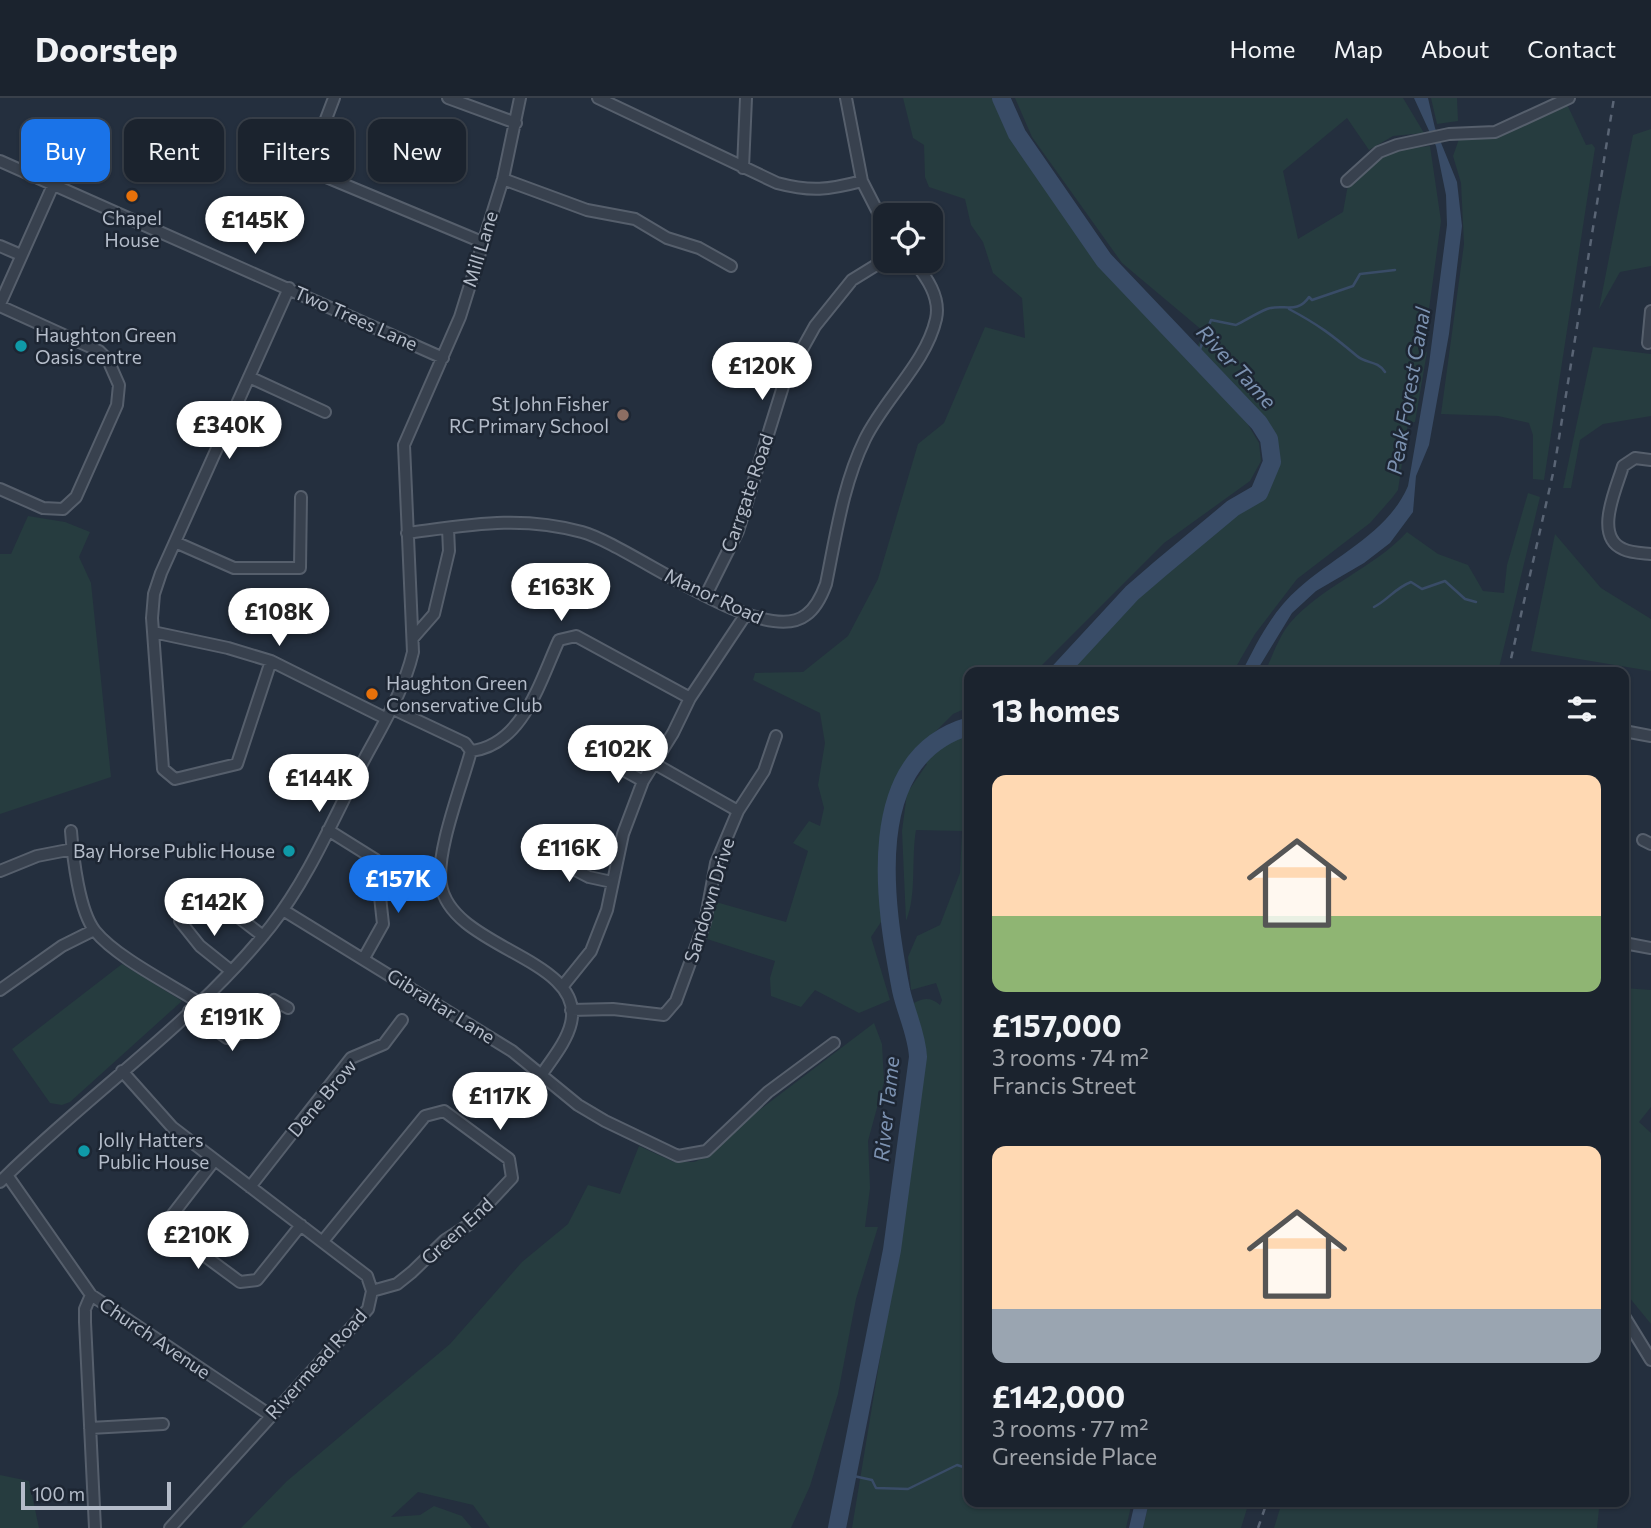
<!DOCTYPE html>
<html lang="en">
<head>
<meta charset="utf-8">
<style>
  body { margin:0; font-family:Commissioner,sans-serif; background:#282f3a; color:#f1f3f6; height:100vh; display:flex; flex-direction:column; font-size:26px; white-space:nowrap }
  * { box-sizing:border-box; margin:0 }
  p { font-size:23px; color:#a0a4aa }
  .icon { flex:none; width:38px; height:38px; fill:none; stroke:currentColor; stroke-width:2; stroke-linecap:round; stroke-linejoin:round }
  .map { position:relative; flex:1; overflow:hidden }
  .details { position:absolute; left:964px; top:569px; width:665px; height:840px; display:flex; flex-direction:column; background:#1b232e; border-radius:14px; box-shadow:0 2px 5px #0004,0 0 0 2px #39404a }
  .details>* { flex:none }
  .top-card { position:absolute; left:21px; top:21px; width:665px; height:63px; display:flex; gap:14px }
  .tools { position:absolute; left:873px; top:105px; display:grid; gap:14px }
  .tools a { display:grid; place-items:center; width:70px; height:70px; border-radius:14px; background:#1b232e; box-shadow:0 2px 5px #0004,0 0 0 2px #39404a; font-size:35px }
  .scale { position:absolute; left:21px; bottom:18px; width:150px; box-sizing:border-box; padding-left:7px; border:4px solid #b4bcc9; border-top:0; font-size:19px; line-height:24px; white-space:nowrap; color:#b4bcc9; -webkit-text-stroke:5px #1d2633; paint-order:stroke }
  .price { position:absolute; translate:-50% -60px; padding:0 16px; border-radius:24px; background:#fff; color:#222; font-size:23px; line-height:46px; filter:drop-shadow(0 2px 4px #0008) }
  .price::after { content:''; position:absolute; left:50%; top:42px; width:21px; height:16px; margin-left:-10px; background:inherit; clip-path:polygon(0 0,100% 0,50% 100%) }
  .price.selected { background:#1a73e8; color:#fff }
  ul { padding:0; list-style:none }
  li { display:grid; align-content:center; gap:14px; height:371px; padding:0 28px }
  li span { display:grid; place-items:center; height:217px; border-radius:14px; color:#555 }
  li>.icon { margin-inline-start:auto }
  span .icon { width:126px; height:126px; fill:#fffc; stroke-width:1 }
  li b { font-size:30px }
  h2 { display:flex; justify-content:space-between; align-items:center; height:84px; padding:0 28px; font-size:30px }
  .pill { padding:0 24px; border-radius:14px; background:#1b232e; box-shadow:0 2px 5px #0004,0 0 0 2px #39404a; font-size:24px; line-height:63px }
  .pill.selected { background:#1a73e8; color:#fff }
  header { display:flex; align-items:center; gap:42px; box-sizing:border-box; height:98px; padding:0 35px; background:#1b232e; border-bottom:2px solid #39404a }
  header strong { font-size:33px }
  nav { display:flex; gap:38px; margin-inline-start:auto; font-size:24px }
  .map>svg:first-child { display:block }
  .green { fill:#263c3f }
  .water { fill:#394c67 }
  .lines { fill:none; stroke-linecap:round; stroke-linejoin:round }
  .stream { stroke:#394c67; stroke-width:2.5 }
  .river { stroke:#394c67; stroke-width:18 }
  .street-casing { stroke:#565f6c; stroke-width:14 }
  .street { stroke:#38414e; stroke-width:10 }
  .rail { stroke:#5a6575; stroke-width:2.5; stroke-dasharray:7 7; stroke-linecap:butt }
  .food-dot { fill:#e8710a; stroke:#1d2633; stroke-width:2.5 }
  .culture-dot { fill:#0f9aa8; stroke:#1d2633; stroke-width:2.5 }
  .education-dot { fill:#8d6e63; stroke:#1d2633; stroke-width:2.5 }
  .labels { text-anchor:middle; stroke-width:5; stroke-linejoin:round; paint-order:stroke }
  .poi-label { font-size:19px; fill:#b4bcc9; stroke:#1d2633; text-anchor:start }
  .street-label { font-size:19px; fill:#b4bcc9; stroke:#1d2633 }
  .water-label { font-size:21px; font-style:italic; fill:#7c92b1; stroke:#1d2633 }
</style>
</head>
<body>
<header>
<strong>Doorstep</strong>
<nav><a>Home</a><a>Map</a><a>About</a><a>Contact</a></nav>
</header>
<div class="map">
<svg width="1651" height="1430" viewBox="0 0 1651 1430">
  <rect width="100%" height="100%" fill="#242f3e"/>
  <!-- green -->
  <path class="green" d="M903,0h98c23,64 86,144 133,194l-6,3 116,123 15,25 2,18 -11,20 -86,62 -125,125 -6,4h-63l-1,35 -16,7 -48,48 5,6 -16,32 -5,24 2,83 -20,30 19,63 -31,13 -44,-23 -14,17 -30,-11 -1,-18 5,-17 -68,-22 9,-37 70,20 22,-71 -15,-8 16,-22 11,5 4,-18 -6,-23 7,-42 -5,-30 -67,-33 2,-7 48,-1 45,-36 30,-57 40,-135 26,-21 41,-96 40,11 -3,-40 -29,-25 -10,-31 -12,-17 -6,-26 -36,-12 -4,-10 -1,-32 -11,-7z
    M1015,0h388l21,35 -31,3 -24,14 -22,-32 -64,53 15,68 45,-27 6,-33 30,-27 41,-10 1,5 9,-1 11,75 -18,132 4,-1 -12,70 -7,1 -10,67 -6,8 -22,25 -73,56 -42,55 -22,38h-35l-6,-4 -14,4h-119c57,-56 107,-121 175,-165 18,-11 39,-22 38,-46 -1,-43 -49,-77 -77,-106l8,-24 -81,-68 -90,-126z
    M1431,0h26l1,23 -21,3z
    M1565,2l21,45 6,-1 3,4 -51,332 -11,-1v-44l-4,-12 -31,-7 -57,-2 23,-170 -3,-61 -8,-27 6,-17c41,1 73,-14 106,-39z
    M1651,31v137l-31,6 -21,37 34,-174z
    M1593,249l58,7v62l-48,8 -23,16 -9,48h-8z
    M1528,395l12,4 -42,175h-233c7,-15 14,-36 25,-49 33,-38 83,-54 117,-91l31,22 30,11 15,26 21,2 3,-28z
    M28,418l37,6 25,10 -11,25 12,26 20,194 -111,37v-260h11z
    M1555,436l46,54 50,31v52l-120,-20z
    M969,628l1,776h162l-6,26h-274l57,-346h-7l16,-125v-14l-12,-36c13,-7 22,-13 34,-2l2,-5 -6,-17 -25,7 -3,-33 9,-21 23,-11 20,-52 2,-42 -46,-1c-5,29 1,65 -10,91l-4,-90 5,-38 20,-29 -10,-4 26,-22z
    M122,866l60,37 -112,101 -8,3 -12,-2 -38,-54z
    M1624,890l27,2v117l-12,15 12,11v191l-27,-33z
    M874,925l8,21 2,38 -16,59 2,47 -5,39h13l-22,72 -18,95 -28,92 -19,42h-301l-17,-23 -55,-13 -27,25 29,-2 14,-9 28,10 10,12h-231l46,-47 163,-137 72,-82 46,-38 20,-39 32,9 19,-48 35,16h20l17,-7 39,-38z
    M0,1377l29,6 10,47h-39z
    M1149,1404h100l-8,26h-98z
    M1282,1404h306l11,7 -2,19h-323z"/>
  <!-- water -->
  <path class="water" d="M1414,0h14l7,30 22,54 5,44 -13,108 -20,111 -13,31 -3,36 -23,31 -26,20 -48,28 -24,22 -36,59h-14c15,-30 31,-62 57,-84 37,-33 89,-55 109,-102l21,-122 18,-139 -1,-30 -10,-49z
    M1135,1404h14l-6,26h-14z"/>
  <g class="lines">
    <!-- stream -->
    <path class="stream" d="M1289,211c30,16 43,26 68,47 9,8 20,4 28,16
      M1197,259l14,-37 25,5c10,-5 21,-12 31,-16 16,-6 30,6 42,-12l3,3 41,-14 7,-12 35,-4
      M1374,509c14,-7 21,-19 37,-25l11,7 23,-8 20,18 11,3
      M849,1377l23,5 4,8 32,1 49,-24 13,4"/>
    <!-- river -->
    <path class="river" d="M1001,0l16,36 87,126 155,163 10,16 3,23 -13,31 -26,15 -72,60 -29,25 -73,79
      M837,1430l55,-278 26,-193c-1,-23 -12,-44 -17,-67 -16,-84 -41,-233 69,-264"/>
    <!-- street casing -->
    <g class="street-casing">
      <path id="street" d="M334,0l-27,71 175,73
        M448,0l68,25
        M598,0l179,85c34,9 51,7 85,-2
        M846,0l16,83 24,47
        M0,63l443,197
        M743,70l3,-70
        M503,81l84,31 48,9 32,19 32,10 32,18
        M1347,83l32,-29 18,-7 52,-11 46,-2 74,-34
        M0,148l21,9
        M0,206l54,-121
        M0,208l99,45 9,9 11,25 -2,20 -41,92 -13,12 -20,-1 -43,-19
        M1648,245l3,-32
        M249,279l76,35
        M1651,362l-16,-2 -12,8c-6,21 -30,70 0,83 8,4 19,4 28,5
        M407,435c62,-8 113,-18 175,-1 48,13 181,117 224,83 10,-7 16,-20 20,-31 10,-49 17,-100 39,-145 20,-41 61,-76 71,-120 5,-22 -10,-42 -22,-58
        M175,444l59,26h66l1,-71
        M706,497l32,-64 47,-151 30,-54 37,-46 34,-21
        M153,534l75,16 43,13 114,57
        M413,540l21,-24 15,-63 -1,-23
        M271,563l-34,103 -62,15 -12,-10 -11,-151 2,-24 7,-21 128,-285
        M391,610l74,35 6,8c-9,34 -36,102 -30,134 11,64 145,73 130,138 -4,18 -19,36 -29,51
        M1624,633l27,5
        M471,653c52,-6 69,-70 88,-111l17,-4 114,62
        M609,664l34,19
        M655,666l83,47
        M328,732l48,30 7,64 -19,34
        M71,733c2,27 8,80 24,100 21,26 75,53 103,71
        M1643,742l8,4
        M539,753l50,26 23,5
        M0,773l37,-15 36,-7
        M194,797l35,15 34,26
        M283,812l229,141 66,54 27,16 73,35 28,-5 62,-59 66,-49
        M180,823l20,25 30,24
        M1624,845l27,5
        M562,889l29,-36 16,-41 16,-76 20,-53 30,-48 17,-35 56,-84
        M0,892l62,-44 32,-16
        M571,912l42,-1 51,6 12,-14 29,-79 11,-59 22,-52 26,-40 12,-35
        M189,913l38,27 15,-5 32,-33 14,8
        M122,973l50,56 195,149 5,15 -4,18 -198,219
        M214,1063l-41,53 5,22 62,46 17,-2 44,-55
        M7,1077l84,120 179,120
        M0,1084c87,-87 194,-159 271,-256 36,-46 60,-102 86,-153 20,-39 46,-78 56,-121l-9,-207 56,-128 43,-138 17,-81
        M250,1089l101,-129 33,-14 18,-24
        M323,1143l102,-125 19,-5 65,48 3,19 -44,47 -23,15 -33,32 -15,12 -25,7
        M91,1197l-6,14v13l10,206
        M1624,1218l27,44
        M90,1330l73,-4"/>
    </g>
    <!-- street -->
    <use href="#street" class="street"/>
    <!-- rail -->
    <path class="rail" d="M1508,574l46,-203 60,-371
      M1258,1430l9,-26"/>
  </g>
  <!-- markers -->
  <g class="food-dot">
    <circle cx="132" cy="98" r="7"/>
    <circle cx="372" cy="596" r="7"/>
  </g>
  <g class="culture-dot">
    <circle cx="21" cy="248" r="7"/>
    <circle cx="289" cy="753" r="7"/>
    <circle cx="84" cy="1053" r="7"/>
  </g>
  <circle class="education-dot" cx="623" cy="317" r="7"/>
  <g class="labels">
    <!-- poi labels -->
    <g class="poi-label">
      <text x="132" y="127" text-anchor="middle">Chapel<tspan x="132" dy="22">House</tspan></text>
      <text x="35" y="244">Haughton Green<tspan x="35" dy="22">Oasis centre</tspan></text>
      <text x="609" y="313" text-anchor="end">St John Fisher<tspan x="609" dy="22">RC Primary School</tspan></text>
      <text x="386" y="592">Haughton Green<tspan x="386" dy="22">Conservative Club</tspan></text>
      <text x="275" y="760" text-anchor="end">Bay Horse Public House</text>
      <text x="98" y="1049">Jolly Hatters<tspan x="98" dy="22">Public House</tspan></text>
    </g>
    <!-- street labels -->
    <g class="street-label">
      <text transform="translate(480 151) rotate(-73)" y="7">Mill Lane</text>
      <text transform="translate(356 220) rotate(24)" y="7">Two Trees Lane</text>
      <text transform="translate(747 395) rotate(-71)" y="7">Carrgate Road</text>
      <text transform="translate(714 498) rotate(25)" y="7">Manor Road</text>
      <text transform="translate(709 802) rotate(-73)" y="7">Sandown Drive</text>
      <text transform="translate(441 908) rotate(32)" y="7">Gibraltar Lane</text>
      <text transform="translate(322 1000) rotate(-50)" y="7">Dene Brow</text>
      <text transform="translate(457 1133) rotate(-42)" y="7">Green End</text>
      <text transform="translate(155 1240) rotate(34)" y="7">Church Avenue</text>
      <text transform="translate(316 1266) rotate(-48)" y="7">Rivermead Road</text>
    </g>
    <!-- water labels -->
    <g class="water-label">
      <text transform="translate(1236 269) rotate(47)" y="7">River Tame</text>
      <text transform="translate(1409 293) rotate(-80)" y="7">Peak Forest Canal</text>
      <text transform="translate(887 1011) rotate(-84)" y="7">River Tame</text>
    </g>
  </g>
</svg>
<div class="tools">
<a><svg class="icon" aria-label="locate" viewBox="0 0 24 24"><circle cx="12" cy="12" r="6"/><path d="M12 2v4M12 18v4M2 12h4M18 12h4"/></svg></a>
</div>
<div class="scale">100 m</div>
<b class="price" style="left:255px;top:158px">£145K</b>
<b class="price" style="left:762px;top:304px">£120K</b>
<b class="price" style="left:229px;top:363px">£340K</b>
<b class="price" style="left:561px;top:525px">£163K</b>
<b class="price" style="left:279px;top:550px">£108K</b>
<b class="price" style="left:618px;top:687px">£102K</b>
<b class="price" style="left:319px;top:716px">£144K</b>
<b class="price" style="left:569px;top:786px">£116K</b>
<b class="price selected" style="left:398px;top:817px">£157K</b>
<b class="price" style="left:214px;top:840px">£142K</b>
<b class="price" style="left:232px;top:955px">£191K</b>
<b class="price" style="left:500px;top:1034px">£117K</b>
<b class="price" style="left:198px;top:1173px">£210K</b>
<div class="top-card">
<a class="pill selected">Buy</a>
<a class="pill">Rent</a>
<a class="pill">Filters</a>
<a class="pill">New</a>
</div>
<section class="details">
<h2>13 homes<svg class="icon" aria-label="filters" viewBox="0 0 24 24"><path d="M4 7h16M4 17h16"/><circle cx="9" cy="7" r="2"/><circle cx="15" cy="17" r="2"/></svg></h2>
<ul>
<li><span style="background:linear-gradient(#ffd9b3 65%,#8fb573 0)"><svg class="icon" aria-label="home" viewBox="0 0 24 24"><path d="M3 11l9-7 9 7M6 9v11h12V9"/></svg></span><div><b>£157,000</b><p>3 rooms · 74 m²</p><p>Francis Street</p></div></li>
<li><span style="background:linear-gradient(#ffd9b3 75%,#9aa5b1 0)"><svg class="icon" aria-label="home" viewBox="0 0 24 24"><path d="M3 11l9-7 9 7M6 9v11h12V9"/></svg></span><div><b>£142,000</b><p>3 rooms · 77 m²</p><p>Greenside Place</p></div></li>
</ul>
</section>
</div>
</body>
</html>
